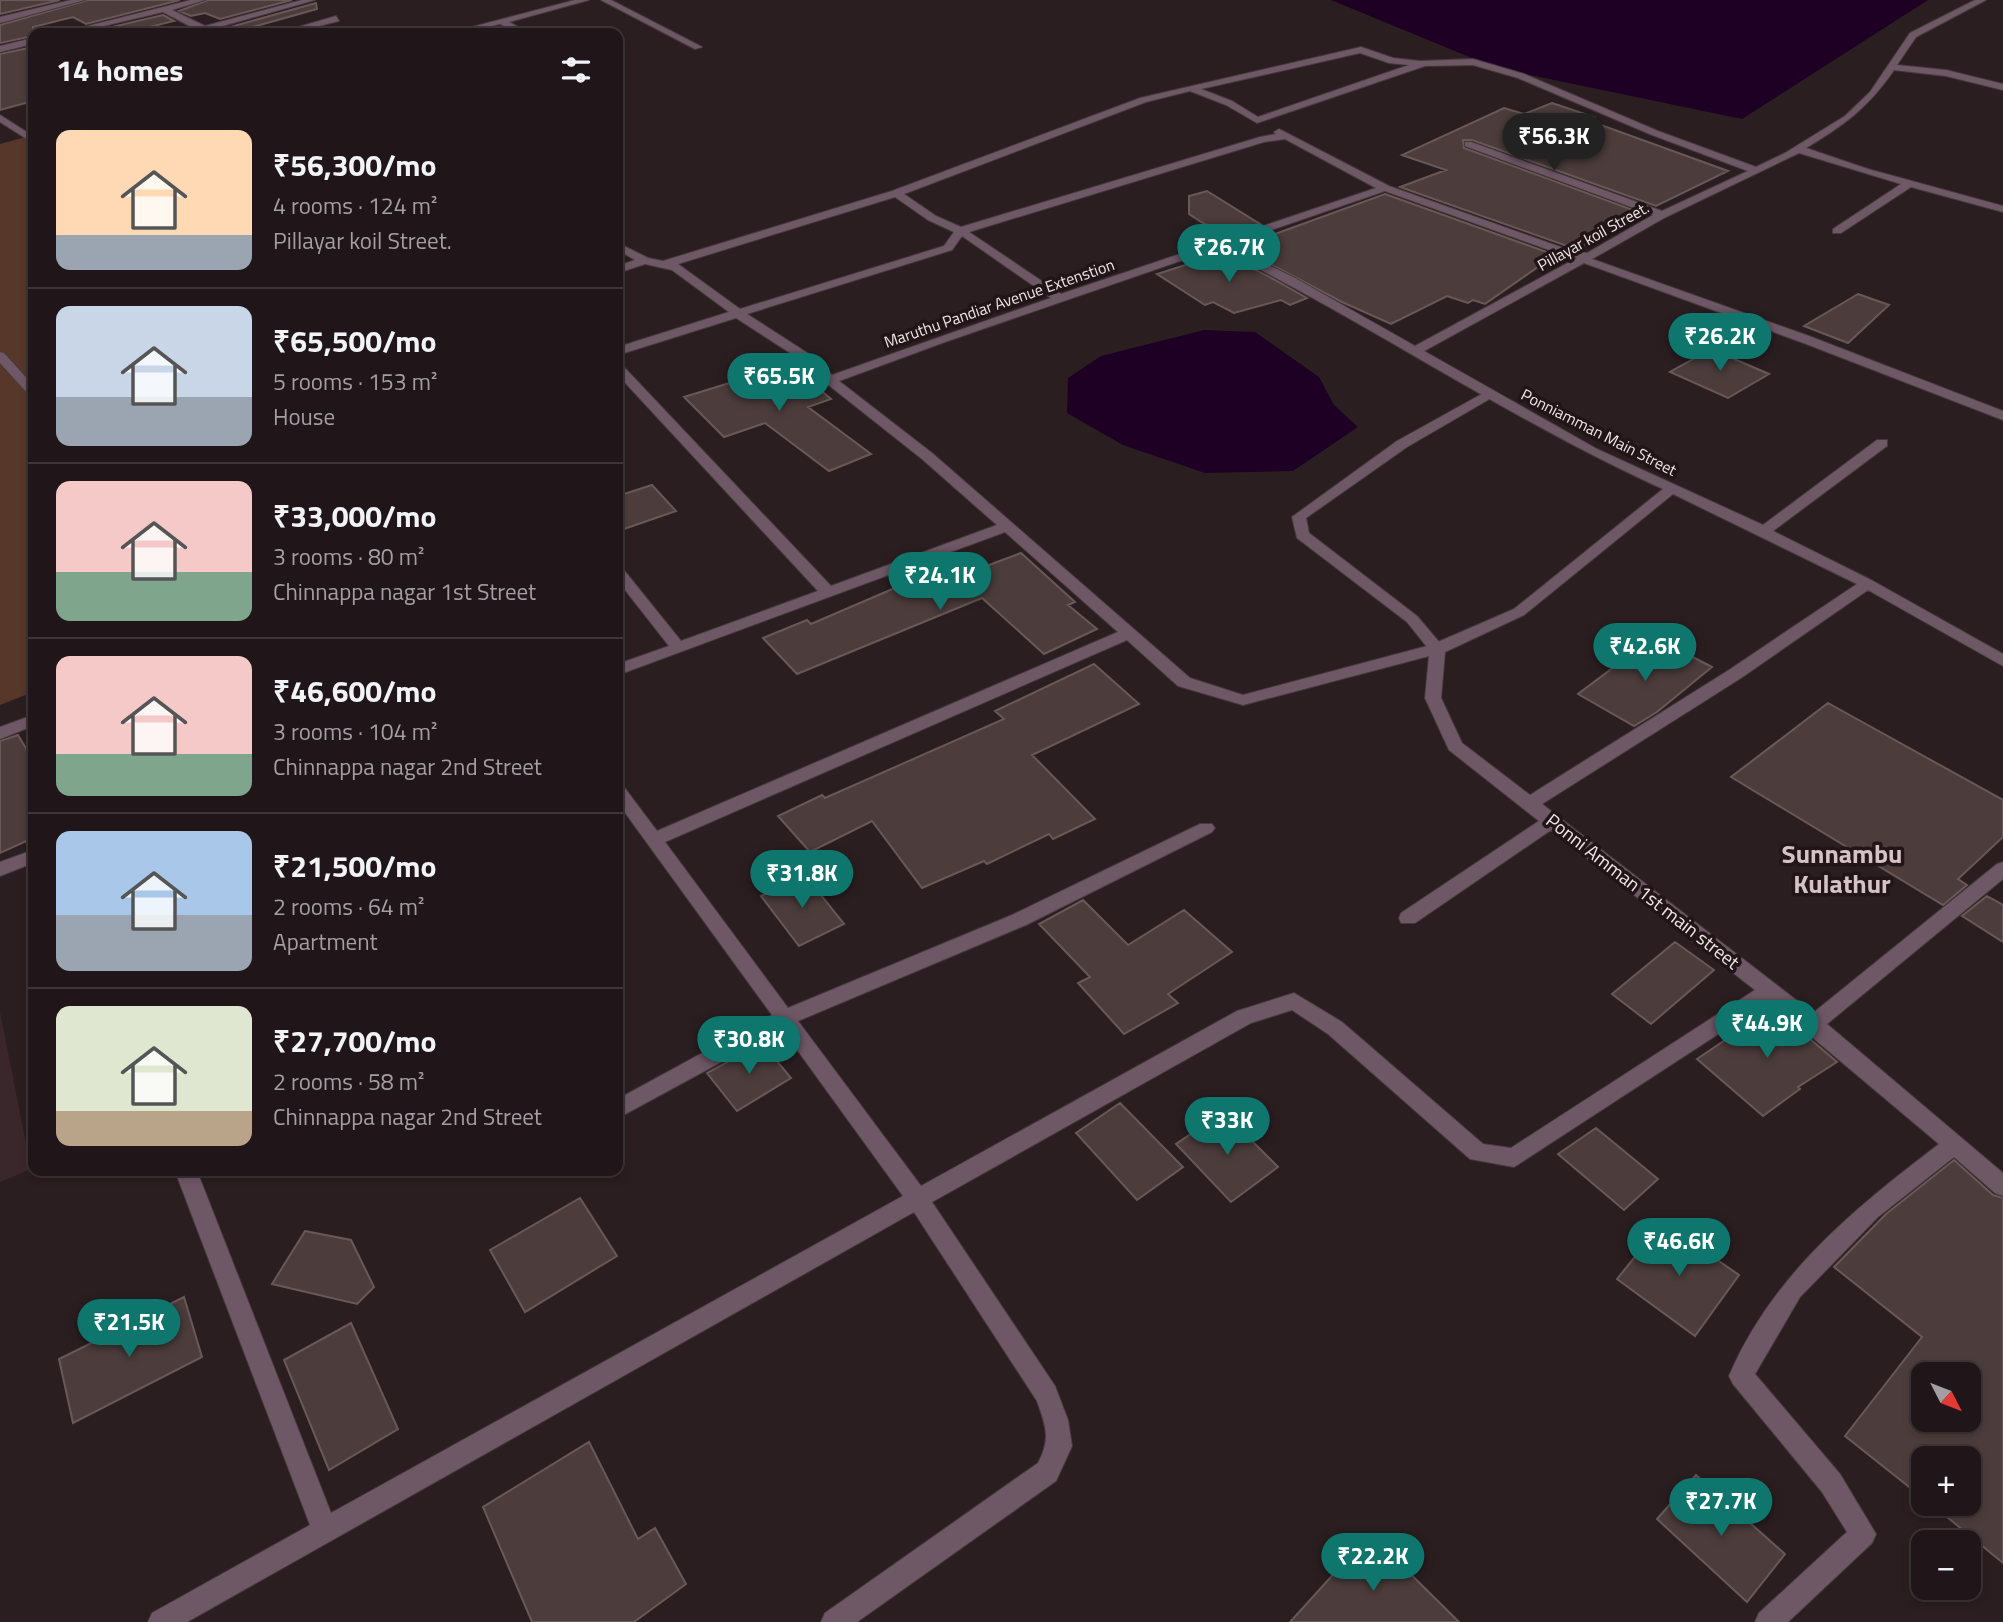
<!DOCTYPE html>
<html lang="en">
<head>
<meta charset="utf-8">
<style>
  body { margin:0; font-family:"Titillium Web",sans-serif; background:#281f22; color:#f1f3f6; height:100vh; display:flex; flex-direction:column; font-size:26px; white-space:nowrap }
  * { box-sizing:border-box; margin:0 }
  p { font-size:23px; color:#a29fa2 }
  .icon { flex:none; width:38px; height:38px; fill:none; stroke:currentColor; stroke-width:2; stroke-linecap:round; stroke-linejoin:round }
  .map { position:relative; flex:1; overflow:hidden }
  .sheet { position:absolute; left:28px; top:28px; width:595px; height:1148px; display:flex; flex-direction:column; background:#201619; border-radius:14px; box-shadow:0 4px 10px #0003,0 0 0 2px #3d3538 }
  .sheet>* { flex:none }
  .needle { width:46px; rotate:132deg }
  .fabs { position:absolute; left:1911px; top:1362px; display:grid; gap:14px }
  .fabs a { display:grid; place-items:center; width:70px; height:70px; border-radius:14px; background:#201619; box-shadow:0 4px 10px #0003,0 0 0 2px #3d3538; font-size:35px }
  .price { position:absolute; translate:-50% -60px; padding:0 16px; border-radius:24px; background:#0f766e; color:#fff; font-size:23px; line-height:46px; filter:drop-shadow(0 2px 4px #0008) }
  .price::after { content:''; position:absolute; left:50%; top:42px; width:21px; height:16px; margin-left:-10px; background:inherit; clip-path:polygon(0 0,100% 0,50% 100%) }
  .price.selected { background:#222; color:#fff }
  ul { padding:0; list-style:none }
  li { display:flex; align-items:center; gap:21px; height:175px; padding:0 28px }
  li+li { border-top:2px solid #3d3538 }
  li span { display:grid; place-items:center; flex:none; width:196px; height:140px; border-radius:14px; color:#555 }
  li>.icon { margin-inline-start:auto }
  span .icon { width:84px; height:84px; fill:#fffc; stroke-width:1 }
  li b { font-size:30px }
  h2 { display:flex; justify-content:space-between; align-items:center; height:84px; padding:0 28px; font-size:30px }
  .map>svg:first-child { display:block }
  .built { fill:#3a272b }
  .green { fill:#56372a }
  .water { fill:#1d0024 }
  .building { fill:#4c3d3c; stroke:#685958; stroke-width:2; fill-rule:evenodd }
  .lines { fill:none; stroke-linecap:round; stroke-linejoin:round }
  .lane-casing { stroke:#463a3d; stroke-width:2 }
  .street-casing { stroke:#463a3d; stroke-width:2 }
  .lane { fill:#6f5866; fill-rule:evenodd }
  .street { fill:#6f5866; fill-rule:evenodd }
  .labels { text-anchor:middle; stroke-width:7; stroke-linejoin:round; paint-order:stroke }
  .far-street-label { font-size:16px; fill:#eee5e7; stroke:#211518 }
  .street-label { font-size:19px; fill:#eee5e7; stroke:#211518 }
  .district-label { font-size:26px; font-weight:bold; fill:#d4c2c6; stroke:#211518 }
</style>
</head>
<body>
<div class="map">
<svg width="2003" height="1622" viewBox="0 0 2003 1622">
  <rect width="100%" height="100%" fill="#2b1e21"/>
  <!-- built -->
  <path class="built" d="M0,1012l31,157 -31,13z"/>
  <!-- green -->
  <path class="green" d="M33,135v557l-33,13v-561z"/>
  <!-- water -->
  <path class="water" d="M1331,0h597l-186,119 -246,-51z
    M1204,330l51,2 64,45 15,28 24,22 -65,44 -88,2 -82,-28 -56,-32 1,-35 33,-22z"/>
  <!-- building -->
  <path class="building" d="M0,0h60l-60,14z
    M88,0h92l-94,24 -13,-7 -40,10v9l-33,7v-18z
    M208,0h84l-72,19 -15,-6 -14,3 -12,-5z
    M316,3l1,6 -75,21 -8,-4z
    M163,15l11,6 -48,12h-21l-6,-3z
    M33,47v54l-33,9v-56z
    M1552,103l42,14 -7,3 141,51 -72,35 -184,-66h-9l1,8 177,65 -10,2 -51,33 -10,-3 -3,1 -167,-59 46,-17 -44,-15 102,-47 20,6z
    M1207,191l53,33 -33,11 -26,-13 -12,-8v-18z
    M1385,194l170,61 -70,49 -12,-4 -5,3 -21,-7 -56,28 -49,-22 -102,-54 7,-2 -5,-3 31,-11 2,2z
    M1223,253l50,26 34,19 -17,7 -9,-5 -47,13 -21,-11 -8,3 -48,-31z
    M1858,294l31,11 -41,38 -44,-17z
    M1711,349l58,25 -41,24 -58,-26z
    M786,362l45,37 -23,8 63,47 -42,17 -64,-48 -41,14 -40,-40 65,-20 -3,-2z
    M652,485l24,26 -58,20v-35z
    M1021,553l54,49 -7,3 29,24 -53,25 -62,-56 -185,76 -34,-36 44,-18 4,4 135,-58 11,11z
    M1662,641l50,26 -55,45 -23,14 -56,-32 48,-36 8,4z
    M1094,664l45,40 -107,51 63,64 -42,20 -4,-5 -62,30 -3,-3 -62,27 -50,-67 -62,31 -32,-36 44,-21 3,3 179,-79 -9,-8z
    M1828,703l175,97v37l-45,42 9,6 -24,20 -212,-128z
    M18,735l15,25v78l-33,15v-112z
    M805,875l39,49 -45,22 -38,-50z
    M1987,896l16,9v37l-41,-26z
    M1083,900l45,45 56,-35 48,42 -64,42 10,9 -54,31 -46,-51 12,-6 -51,-53z
    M1675,942l39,28 -63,54 -39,-30z
    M1769,1004l68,58 -39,25 2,2 -37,27 -66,-57 53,-36 -4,-4z
    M762,1043l29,35 -54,33 -30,-38z
    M1120,1103l63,64 -46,33 -61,-67z
    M1223,1112l55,55 -47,35 -55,-58z
    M1596,1128l62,51 -34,31 -66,-56z
    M1954,1160l39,35 10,3v365l-73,-60h39v-45h-46v40l-78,-62 77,-99 -88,-70 52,-53zM1923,1374h46v45h-46z
    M580,1198l37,58 -92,56 -35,-62z
    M1663,1222l76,53 -44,61 -78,-57z
    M305,1231l46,9 23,47 -17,17 -85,-20z
    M184,1297l18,60 -129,66 -14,-64z
    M351,1323l47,106 -69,41 -45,-110z
    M589,1442l49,97 17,-11 31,56 -52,38h-102l-49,-115z
    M1696,1475l89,79 -38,48 -90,-83z
    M1370,1534l89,88h-169z"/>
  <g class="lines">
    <!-- lane casing -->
    <g class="lane-casing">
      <path id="lane" d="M1489,390l4,1v6l-86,50 -101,71 3,15 108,83 28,33 -8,5 -6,-2 -24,-30 -110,-84 -5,-21 105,-76z"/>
    </g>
    <!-- street casing -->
    <g class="street-casing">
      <path id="street" d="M71,0h14l-85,23v-6z
        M191,0h14l-33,10 33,16 97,-26h13l-103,29 2,4 -15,-2 -36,-19 -89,21h-14z
        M575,0h14l-80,22 20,11h-10l-19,-9 -38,9h-13z
        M601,0h10l91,47 -7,2z
        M1975,0h11l-70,37 -19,28 49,5 57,14v6l-57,-14 -52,-6c-26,38 -50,55 -88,78l62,21 135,37v6l-92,-25 -70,46h-8v-4l68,-45 -102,-31 -133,64 -74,42 217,77 194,75v9l-202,-78 -217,-79 -160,88 173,98 166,76 114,-85h10v6l-114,85 100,50 130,73v12l-135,-76 -127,88 -199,126 271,209 184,-149 6,-2v17l-176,145 176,149v23l-8,-3 -41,-36 -76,60 -78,80 -45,77 85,100 36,60 -4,9 -84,79h-33l4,-9 88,-81 -25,-40 -89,-108 -4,-8c43,-101 125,-167 210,-232l-170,-143 -255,166 -44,-8 -142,-125 -36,-24 -41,13 -319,179 123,184 13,34 4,26 -16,35 -199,141h-36l4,-9 213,-150c13,-24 8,-37 -1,-62l-123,-189 -727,410h-39l4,-9 158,-88 -135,-354h22l134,342 572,-317 -121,-167 -164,89v-19l154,-84 -154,-212v-18l6,2 33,44 461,-199 -113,-100 -387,143v-11l51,-18 -51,-65v-13l5,1 58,72 137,-50 -200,-216v-11l4,1 209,221 166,-61 -75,-66 -96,-76 -25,-23 -65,-42 -118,37v-8l111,-35 -57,-42 -27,-6 -27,9v-7l17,-6 -17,-10v-7l30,15 15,3 229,-70 248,-93 221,-51 32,11 27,3 53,-2 51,15 134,57 98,36 29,-14 60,-37 25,-24 40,-59zM1360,53l29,10 20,2 -151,52 -26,-16 -31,-12zM1473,65l45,13 134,57 96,36 -86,40 -191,-69h-6v4l188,69 -66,38 -18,-3 -180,-64 -110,-57 -5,3 2,2 -16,3 -299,90 -25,-11 -32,-22 242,-92 44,-11 36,14 31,18 168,-57zM1285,139l91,49 -315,106 -92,-62 295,-90zM1385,191l178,64 14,3 -162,88 -120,-68 -67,-33zM895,197l33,23 26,12 -10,14 -204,63 -62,-45zM962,236l89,62 -219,77 -23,-21 -62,-40 205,-64zM1218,248c151,75 291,171 445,241l-149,120 -83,36 -188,50 -53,-17 -258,-225 -93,-72 106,-39zM1673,494l184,90 -128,86 -199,125 -68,-52 -21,-45 4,-46 79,-37zM1127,640l51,46 65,19 186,-49 -4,42 24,52 90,71 -138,92 -2,5 2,5h14l136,-93 204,160 -244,158 -28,-4 -141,-122 -48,-29 -57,18 -316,175 -123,-165 228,-96 186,-93 3,-4 -3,-4h-12l-188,91 -224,93 -123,-166z
        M336,16l3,5 -48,12h-13z
        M33,38v6l-33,8v-6z
        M0,115l33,21v7l-33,-21z
        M0,352l4,1 29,32v11l-4,-1 -29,-32z
        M33,715v11l-33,13v-12z
        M33,850v13l-33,13v-14z"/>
    </g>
    <!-- lane -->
    <use href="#lane" class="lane"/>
    <!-- street -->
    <use href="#street" class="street"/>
  </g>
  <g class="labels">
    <!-- far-street labels -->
    <g class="far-street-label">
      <text transform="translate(1593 236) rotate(-29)" y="6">Pillayar koil Street.</text>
      <text transform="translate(999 303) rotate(-19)" y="6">Maruthu Pandiar Avenue Extenstion</text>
      <text transform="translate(1599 432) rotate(27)" y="6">Ponniamman Main Street</text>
    </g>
    <!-- street labels -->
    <g class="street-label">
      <text transform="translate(1643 891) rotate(38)" y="7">Ponni Amman 1st main street</text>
    </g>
    <!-- district labels -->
    <g class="district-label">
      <text x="1842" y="863">Sunnambu<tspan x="1842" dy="30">Kulathur</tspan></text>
    </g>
  </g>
</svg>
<div class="fabs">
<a><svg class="needle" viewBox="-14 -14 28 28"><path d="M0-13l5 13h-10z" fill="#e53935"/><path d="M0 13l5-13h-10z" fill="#a29fa2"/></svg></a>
<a>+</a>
<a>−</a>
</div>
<b class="price selected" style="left:1554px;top:173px">₹56.3K</b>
<b class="price" style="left:1229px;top:284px">₹26.7K</b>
<b class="price" style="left:1720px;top:373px">₹26.2K</b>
<b class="price" style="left:779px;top:413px">₹65.5K</b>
<b class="price" style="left:940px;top:612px">₹24.1K</b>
<b class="price" style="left:1645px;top:683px">₹42.6K</b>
<b class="price" style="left:802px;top:910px">₹31.8K</b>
<b class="price" style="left:1767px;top:1060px">₹44.9K</b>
<b class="price" style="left:749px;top:1076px">₹30.8K</b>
<b class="price" style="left:1227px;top:1157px">₹33K</b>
<b class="price" style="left:1679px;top:1278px">₹46.6K</b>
<b class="price" style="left:129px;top:1359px">₹21.5K</b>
<b class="price" style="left:1721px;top:1538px">₹27.7K</b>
<b class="price" style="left:1373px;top:1593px">₹22.2K</b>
<section class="sheet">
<h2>14 homes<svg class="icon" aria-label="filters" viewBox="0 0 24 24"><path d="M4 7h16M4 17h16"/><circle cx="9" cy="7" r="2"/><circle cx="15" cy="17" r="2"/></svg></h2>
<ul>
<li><span style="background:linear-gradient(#ffd9b3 75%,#9aa5b1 0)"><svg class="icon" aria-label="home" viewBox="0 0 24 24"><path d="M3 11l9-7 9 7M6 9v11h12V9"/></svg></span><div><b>₹56,300/mo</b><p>4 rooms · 124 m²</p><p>Pillayar koil Street.</p></div></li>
<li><span style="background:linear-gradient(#c9d6e8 65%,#9aa5b1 0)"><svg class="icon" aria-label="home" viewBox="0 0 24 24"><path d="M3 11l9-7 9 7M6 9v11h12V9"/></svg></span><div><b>₹65,500/mo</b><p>5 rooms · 153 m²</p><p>House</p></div></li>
<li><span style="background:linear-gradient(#f6c9c9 65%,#7fa58c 0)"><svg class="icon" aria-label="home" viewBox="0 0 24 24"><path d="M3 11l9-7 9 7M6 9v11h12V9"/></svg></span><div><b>₹33,000/mo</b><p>3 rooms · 80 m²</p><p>Chinnappa nagar 1st Street</p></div></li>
<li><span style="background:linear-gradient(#f6c9c9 70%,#7fa58c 0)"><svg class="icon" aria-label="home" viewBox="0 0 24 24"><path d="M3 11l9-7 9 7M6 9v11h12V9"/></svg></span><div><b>₹46,600/mo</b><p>3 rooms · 104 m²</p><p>Chinnappa nagar 2nd Street</p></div></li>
<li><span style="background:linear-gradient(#a9c7e8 60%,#9aa5b1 0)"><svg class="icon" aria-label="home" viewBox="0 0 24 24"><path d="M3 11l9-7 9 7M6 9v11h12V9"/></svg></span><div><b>₹21,500/mo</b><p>2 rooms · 64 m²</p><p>Apartment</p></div></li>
<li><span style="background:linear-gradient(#dfe7d0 75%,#b9a48a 0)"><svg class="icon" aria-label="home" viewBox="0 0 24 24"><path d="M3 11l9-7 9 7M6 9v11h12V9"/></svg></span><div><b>₹27,700/mo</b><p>2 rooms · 58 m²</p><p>Chinnappa nagar 2nd Street</p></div></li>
</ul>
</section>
</div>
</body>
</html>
